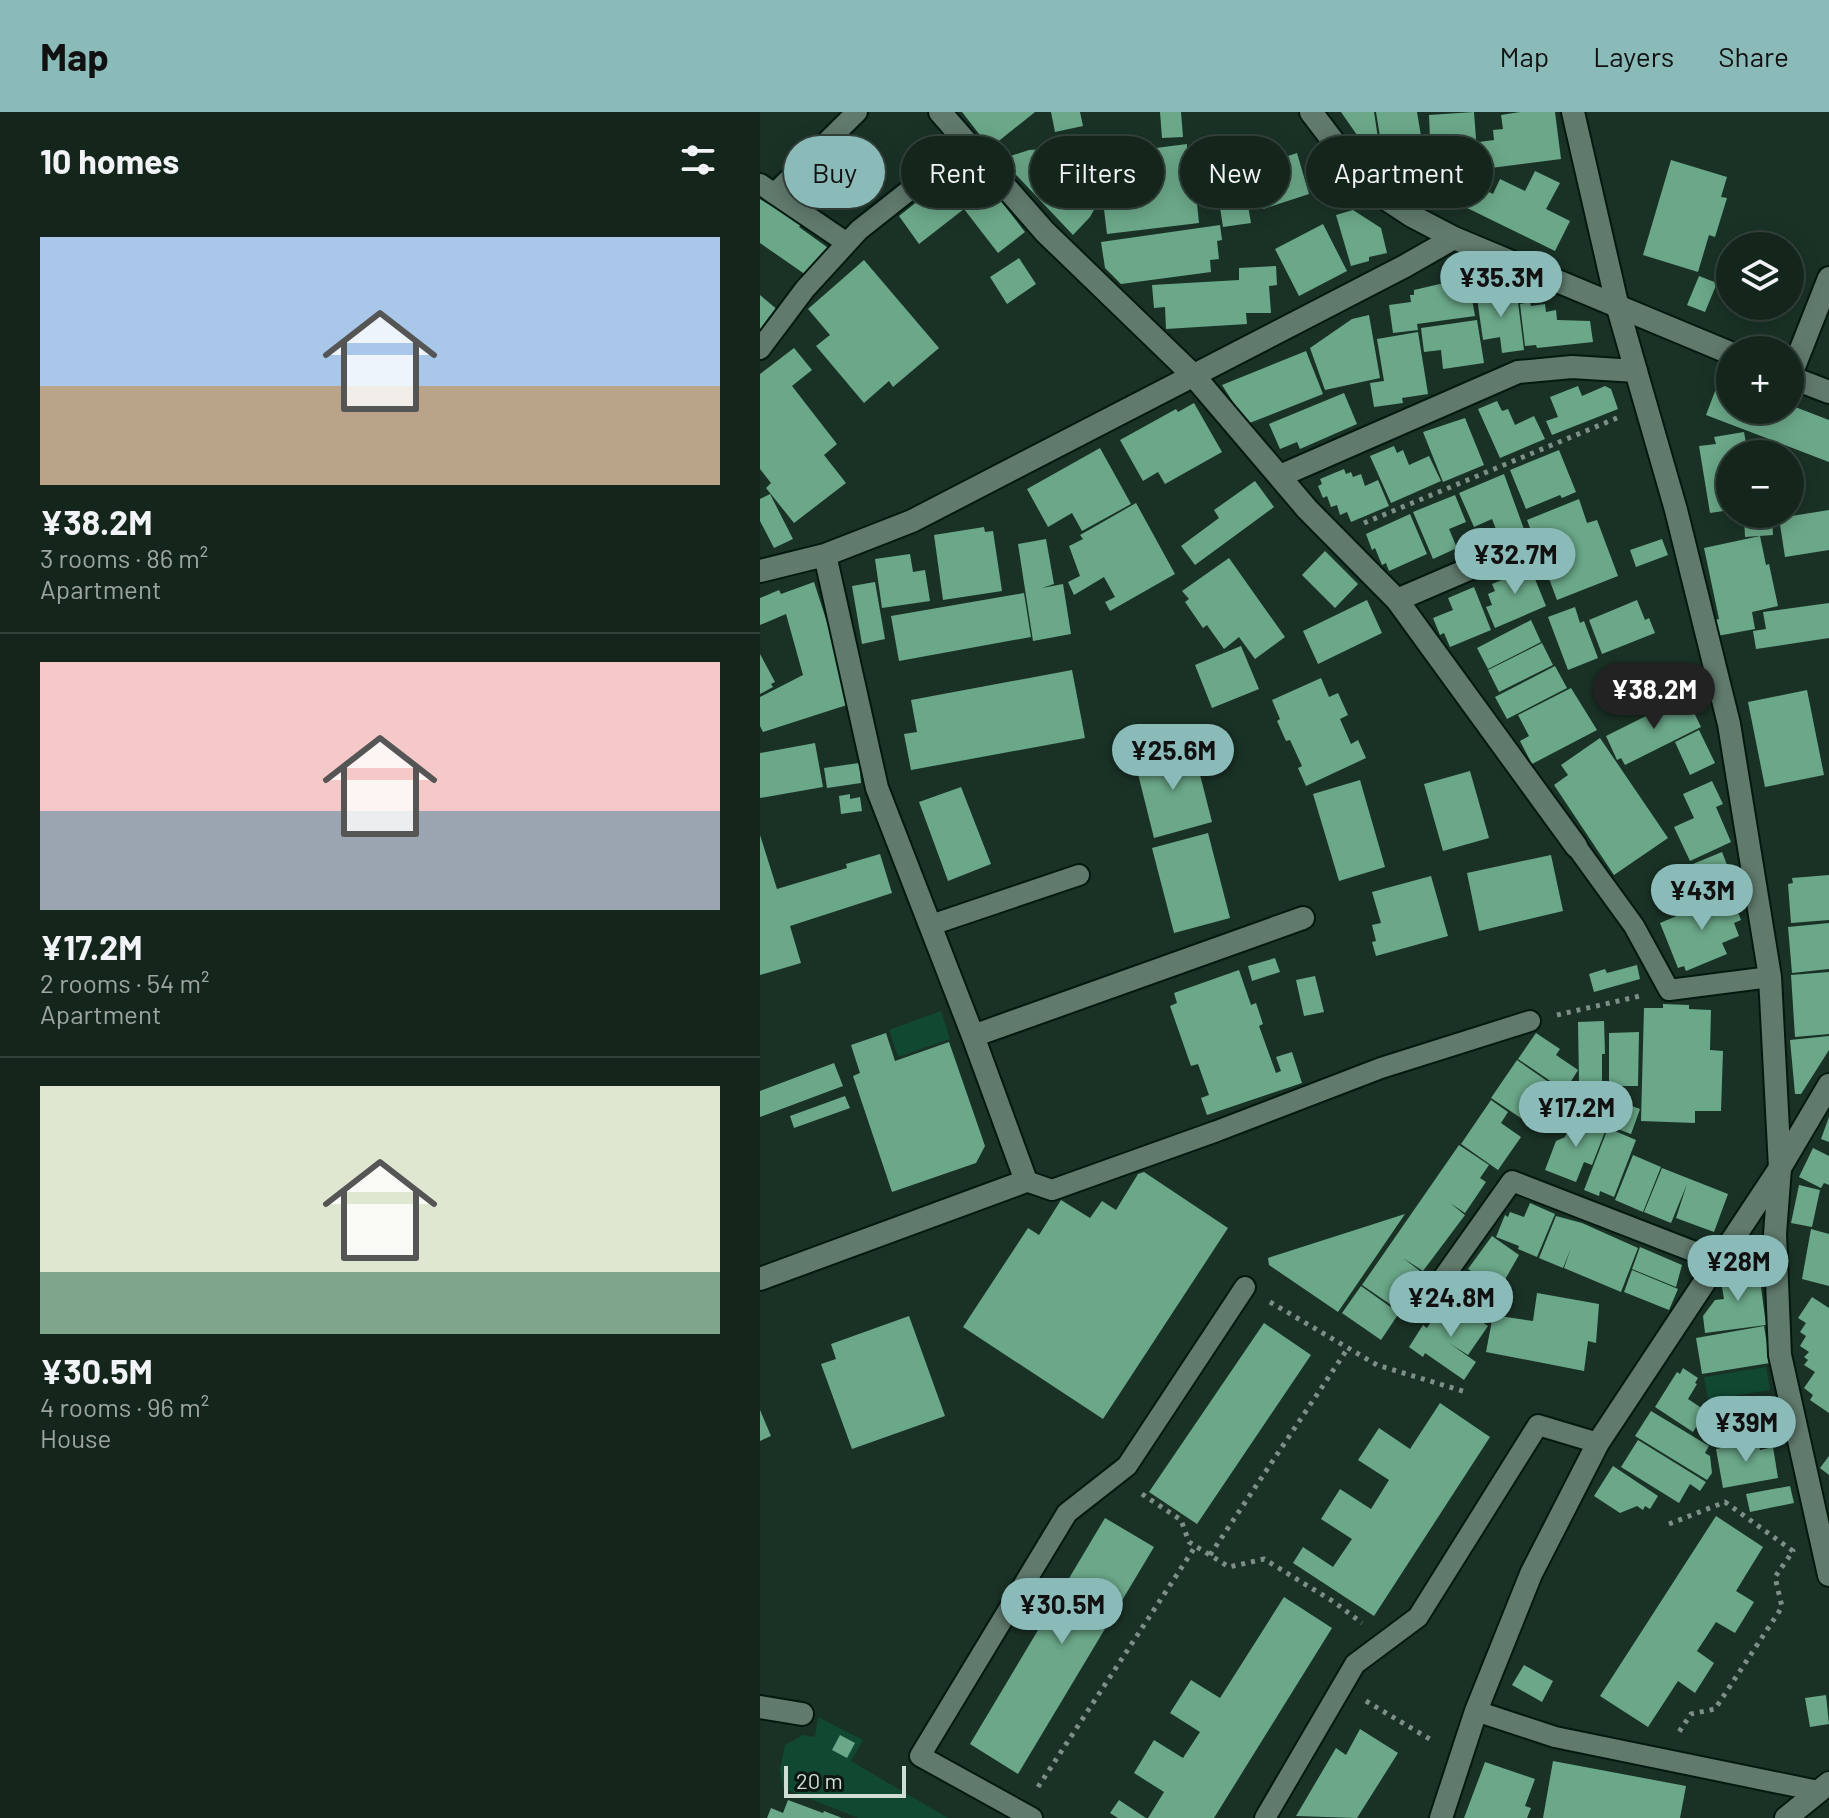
<!DOCTYPE html>
<html lang="en">
<head>
<meta charset="utf-8">
<style>
  body { margin:0; font-family:Barlow,sans-serif; background:#1d2e25; color:#f1f3f6; height:100vh; display:flex; flex-direction:column; font-size:30px; white-space:nowrap }
  * { box-sizing:border-box; margin:0 }
  p { font-size:26px; color:#9da5a3 }
  .icon { flex:none; width:44px; height:44px; fill:none; stroke:currentColor; stroke-width:2; stroke-linecap:round; stroke-linejoin:round }
  .map { position:relative; flex:1; overflow:hidden }
  .panel { display:flex; flex-direction:column; background:#14261c; width:760px }
  .panel>* { flex:none }
  .guide { position:absolute; left:24px; top:24px; width:760px; height:72px; display:flex; gap:16px }
  .fabs { position:absolute; left:956px; top:120px; display:grid; gap:16px }
  .fabs a { display:grid; place-items:center; width:88px; height:88px; border-radius:50%; background:#14261c; box-shadow:0 4px 20px #0003,0 0 0 2px #33433b; font-size:40px }
  .scale { position:absolute; left:24px; bottom:20px; width:122px; box-sizing:border-box; padding-left:8px; border:4px solid #d0ded6; border-top:0; font-size:22px; line-height:28px; white-space:nowrap; color:#d0ded6; -webkit-text-stroke:6px #0d1712; paint-order:stroke }
  .price { position:absolute; translate:-50% -68px; padding:0 18px; border-radius:28px; background:#8bbbb9; color:#111; font-size:26px; line-height:52px; filter:drop-shadow(0 2px 4px #0008) }
  .price::after { content:''; position:absolute; left:50%; top:48px; width:24px; height:18px; margin-left:-12px; background:inherit; clip-path:polygon(0 0,100% 0,50% 100%) }
  .price.active { background:#222; color:#fff }
  ul { padding:0; list-style:none }
  li { display:grid; align-content:center; gap:16px; height:424px; padding:0 40px }
  li+li { border-top:2px solid #33433b }
  li span { display:grid; place-items:center; height:248px; border-radius:0px; color:#555 }
  li>.icon { margin-inline-start:auto }
  span .icon { width:144px; height:144px; fill:#fffc; stroke-width:1 }
  li b { font-size:34px }
  h2 { display:flex; justify-content:space-between; align-items:center; height:96px; padding:0 40px; font-size:34px }
  .chip { padding:0 28px; border-radius:36px; background:#14261c; box-shadow:0 4px 20px #0003,0 0 0 2px #33433b; font-size:28px; line-height:72px }
  .chip.active { background:#8bbbb9; color:#111 }
  header { display:flex; align-items:center; gap:48px; box-sizing:border-box; height:112px; padding:0 40px; background:#8bbbb9; color:#111 }
  header strong { font-size:38px }
  nav { display:flex; gap:44px; margin-inline-start:auto; font-size:28px }
  main { display:flex; flex:1; min-height:0 }
  .map>svg:first-child { display:block }
  .green { fill:#104831 }
  .building { fill:#6ba889 }
  .lines { fill:none; stroke-linecap:round; stroke-linejoin:round }
  .service-casing { stroke:#03190f; stroke-width:24 }
  .pedestrian-casing { stroke:#03190f; stroke-width:26 }
  .minor-casing { stroke:#03190f; stroke-width:26 }
  .tertiary-casing { stroke:#03190f; stroke-width:26 }
  .secondary-casing { stroke:#03190f; stroke-width:26 }
  .path { stroke:#7d8f86; stroke-width:5; stroke-dasharray:4 6; stroke-linecap:butt }
  .service { stroke:#607a6c; stroke-width:20 }
  .pedestrian { stroke:#607a6c; stroke-width:22 }
  .minor { stroke:#607a6c; stroke-width:22 }
  .tertiary { stroke:#607a6c; stroke-width:22 }
  .secondary { stroke:#607a6c; stroke-width:22 }
</style>
</head>
<body>
<header>
<strong>Map</strong>
<nav><a>Map</a><a>Layers</a><a>Share</a></nav>
</header>
<main>
<section class="panel">
<h2>10 homes<svg class="icon" aria-label="filters" viewBox="0 0 24 24"><path d="M4 7h16M4 17h16"/><circle cx="9" cy="7" r="2"/><circle cx="15" cy="17" r="2"/></svg></h2>
<ul>
<li><span style="background:linear-gradient(#a9c7e8 60%,#b9a48a 0)"><svg class="icon" aria-label="home" viewBox="0 0 24 24"><path d="M3 11l9-7 9 7M6 9v11h12V9"/></svg></span><div><b>¥38.2M</b><p>3 rooms · 86 m²</p><p>Apartment</p></div></li>
<li><span style="background:linear-gradient(#f6c9c9 60%,#9aa5b1 0)"><svg class="icon" aria-label="home" viewBox="0 0 24 24"><path d="M3 11l9-7 9 7M6 9v11h12V9"/></svg></span><div><b>¥17.2M</b><p>2 rooms · 54 m²</p><p>Apartment</p></div></li>
<li><span style="background:linear-gradient(#dfe7d0 75%,#7fa58c 0)"><svg class="icon" aria-label="home" viewBox="0 0 24 24"><path d="M3 11l9-7 9 7M6 9v11h12V9"/></svg></span><div><b>¥30.5M</b><p>4 rooms · 96 m²</p><p>House</p></div></li>
</ul>
</section>
<div class="map">
<svg width="1069" height="1706" viewBox="0 0 1069 1706">
  <rect width="100%" height="100%" fill="#1a3226"/>
  <!-- green -->
  <path class="green" d="M181,899l9,28 -52,18 -9,-27z
    M1006,1255l4,23 -62,10 -4,-23z
    M58,1605l45,23 -12,21 97,57h-90l-75,-30 -3,-19 5,-24 18,-10 12,2z"/>
  <!-- building -->
  <path class="building" d="M202,0h73l-45,36z
    M291,0h29l3,14 -28,6z
    M400,0h21l2,25 -21,1z
    M581,0h33l7,46h-8z
    M616,0h41l7,42 -40,7z
    M714,0l4,54 -40,3 -7,-7 -2,-47z
    M760,0h35l6,47 -78,10 -4,-27 15,-2 -1,-10 10,-1 -2,-14z
    M427,32v4l37,-4v3l14,-1 13,77 -28,4 -6,-39 -9,1 -1,-7 -12,2 4,39 -92,11 -4,-33 51,-6 -6,-46z
    M331,34l15,30 -4,4 5,6 -17,31 -17,18 -72,-76 28,-9z
    M513,37l3,11 21,-7 12,41 -46,15 -17,-51z
    M356,42l9,20 -16,7 -8,-19z
    M911,48l56,17 -6,20 6,1 -12,39 -6,-2 -11,37 -55,-17z
    M775,59l25,12 -14,26 24,12 -15,30 -92,-45 10,-22 20,10 7,-15 25,12z
    M186,67l17,23 24,-19 38,49 -27,21 -34,-44 -45,35 -20,-28z
    M0,87l41,25 -2,3 32,23 -25,25 -46,-32z
    M593,98l28,18 6,25 -18,4v4l-18,5 -15,-51z
    M563,112l24,47 -48,25 -24,-47z
    M460,113l2,15 -5,1 2,18 -9,1 1,12 -90,12 -16,-16 -4,-26z
    M259,146l17,26 -29,20 -17,-27z
    M104,148l75,88 -46,39 -4,-6 -25,22 -48,-57 14,-11 -22,-26z
    M516,154l1,19 -8,1 2,27h-25l1,11 -81,5 -1,-22 -11,1 -2,-23 87,-5v-12z
    M939,164l18,7 -12,29 -18,-7z
    M684,171v2l18,-2v5l8,-1 5,29 -58,8 1,6 -25,3 -4,-28 22,-3 -1,-7h4v-5z
    M736,176l1,8 20,-2 7,56 -22,3 -2,-16 -17,3 -7,-49z
    M0,183l19,16 -19,20z
    M770,190l1,4 14,-2 1,8 10,-2 1,10 33,1 3,21 -56,6 -1,-3 -11,1 -5,-42z
    M609,203l11,63 -55,12 -15,-42 42,-29z
    M717,208l7,43 -41,6 -2,-19 -17,2 -3,-24z
    M658,220l10,62 -26,4 1,5 -29,4 -4,-24 14,-2 -7,-42z
    M34,236l18,22 -20,16 45,58 -13,11 22,28 -52,40 -28,-35 5,-5 -11,-14v-95z
    M546,239l17,43 -76,30 -25,-39z
    M960,266l10,4v28h60v-5l39,15v42l-123,-47z
    M818,274l4,10 23,-10 6,3 7,20 -66,26 -6,-14 12,-4 -8,-20z
    M584,281l13,31 -57,25 -3,-7 -17,7 -11,-25z
    M737,289l5,10 6,-2 7,16 19,-9 11,23 -45,19 -22,-49z
    M434,291l28,49 -57,32 -7,-12 -15,9 -23,-41 56,-31 2,3z
    M705,306l19,47 -41,17 -20,-50z
    M984,320l4,22h-18v56l-20,3 -11,-67 17,-2 -2,-7z
    M634,334l3,7 6,-3 6,15 20,-9 12,25 -50,22 -21,-47z
    M340,336l31,56 -49,27 -10,-18 -24,14 -21,-38z
    M799,338l17,42 -14,6 -2,-3 -34,14 -16,-39z
    M584,357l2,5 5,-2 2,5 8,-3 4,12 13,-6 11,26 -38,16 -4,-10 -7,3 -3,-10 -6,2 -4,-11 -4,2 -5,-12 4,-2 -2,-5z
    M744,362l21,58 -24,10 -9,-23 -18,8 -15,-34z
    M495,369l19,26 -79,58 -14,-19 38,-28 -5,-8z
    M10,382l23,45 -19,9 -14,-27v-22z
    M695,383l11,27 -17,7 8,19 -24,11 -20,-47z
    M819,387l8,24 10,-3 21,56 -61,24 -30,-80z
    M376,391l39,71 -65,37 -5,-9 10,-5 -11,-20 -30,18 -6,-13 12,-6 -11,-30 14,-7 -3,-4z
    M1069,398v40l-44,7 -6,-39z
    M650,402l17,40 -38,17 -3,-8 -4,2 -7,-17 -3,2 -6,-16z
    M1012,404l1,19 -28,2 -1,-19z
    M224,415l1,5 8,-1 9,60 -59,9 -9,-65z
    M1000,424l6,29 3,-1 9,42 -26,6 3,17 -38,7 -3,-16 5,-1 -15,-71z
    M286,427l8,45 -12,4 21,-4 8,50 -38,7 -15,-97z
    M902,427l6,16 -32,12 -6,-17z
    M565,439l33,33 -23,24 -33,-33z
    M150,442l3,18 12,-2 5,31 -48,7 -7,-49z
    M469,446l56,79 -30,22 -16,-22 -15,12 -17,-24 -4,3 -18,-26 4,-3 -7,-8z
    M768,450l18,44 -51,22 -9,-21 6,-2 -4,-11 7,-3 -3,-7 17,-7 -2,-6z
    M54,470l28,87 8,35 -87,28 -3,-6v-29l43,-22 -17,-61 -26,11v-27l19,-8 2,4z
    M115,470l10,57 -23,5 -10,-58z
    M714,475l17,43 -41,17 -6,-14 -4,2 -7,-17 20,-8 -5,-12z
    M264,481l7,44 -132,24 -8,-45z
    M607,488l15,33 -64,31 -15,-33z
    M877,488l8,20 4,-2 6,15 -53,21 -13,-34z
    M1069,491v35l-73,11 -3,-18 13,-2 -3,-17z
    M815,495l5,16 4,-2 14,37 -30,12 -20,-53z
    M771,508l10,22 -53,27 -11,-21z
    M782,531l11,22 -54,27 -11,-22z
    M481,534l18,43 -47,19 -17,-43z
    M0,542l15,28 -4,2 2,3 -13,7z
    M795,554l12,22 -60,31 -12,-22z
    M312,558l13,68 -174,32 -7,-36 13,-2 -6,-32z
    M561,566l8,19 9,-4 10,22 -8,4 11,25 7,-4 8,18 -60,28 -8,-18 4,-2 -12,-26 -4,1 -9,-20 3,-2 -8,-19z
    M811,576l26,42 -65,34 -12,-23 9,-5 -11,-21z
    M1047,578l17,85 -59,12 -17,-85z
    M926,584l15,31 -76,38 -4,-7 -4,2 -11,-24z
    M939,618l16,33 -25,12 -15,-33z
    M840,626l68,100 -54,37 -60,-90 14,-10 -7,-10z
    M55,631l8,44 -63,11v-45z
    M433,635l19,75 -58,16 -19,-76z
    M99,651l2,20 -34,5 -3,-20z
    M710,659l19,67 -46,13 -19,-67z
    M600,668l25,87 -46,14 -26,-87z
    M952,669l11,23 -7,3 15,35 -41,19 -16,-34 20,-9 -11,-24z
    M201,675l30,77 -43,17 -29,-79z
    M90,682v5l10,-2 2,14 -21,3 -2,-18z
    M448,721l22,85 -56,15 -22,-85z
    M0,723l17,54 70,-21 -1,-4 34,-10 12,39 -102,33 11,37 -41,12z
    M962,740l13,33 -62,26 -14,-33z
    M791,743l12,56 -84,20 -12,-58z
    M1069,763v45l-38,3 -3,-39 5,-1 -1,-5z
    M671,764l17,60 -72,20 -4,-14 4,-1 -4,-16 9,-2 -9,-31z
    M971,781l10,27 -7,3 5,13 -17,7 5,11 -41,17 -2,-5 -6,2 -18,-45z
    M1069,811v46l-37,4 -4,-46z
    M515,846l5,14 -28,9 -4,-15z
    M877,853l3,14 -46,13 -5,-18 16,-5 2,4z
    M479,858l12,35 5,-2 7,21 -4,2 17,47 5,-2 -5,-14 16,-5 10,31 -95,32 -6,-17 8,-3 -11,-31 -7,2 -21,-60 7,-3 -3,-10z
    M1069,860v62l-34,3 -4,-62z
    M555,864l9,36 -20,4 -8,-36z
    M903,892l26,1v4l22,1 -1,40 13,1 -2,60h-26v12l-54,-2 3,-113h19z
    M844,909l1,33h-3v28h-23l-1,-60z
    M879,920l-1,54h-29v-53z
    M126,921l9,28 54,-19 36,104 -9,17 -84,29 -39,-116 7,-3 -9,-28z
    M776,921l24,16 -4,6 22,15 -13,21 -47,-32z
    M1069,924v14l-28,44h-6l-5,-54z
    M757,948l43,30 -26,37 -43,-29z
    M74,951l9,23 -83,31v-26z
    M820,975l60,22 -9,25 -60,-22z
    M85,984l5,12 -56,20 -4,-12z
    M731,988l17,12 -7,11 20,14 -23,33 -37,-26z
    M813,1004l33,13 -14,36 -8,-3 -8,20 -31,-12 11,-29 9,-4z
    M1069,1005v25l-8,-3z
    M848,1016l28,12 -22,57 -14,-6 -1,5 -15,-6z
    M699,1033l30,20 -9,13 6,4 -21,31 -15,-10 15,12 -42,56 -20,-13 21,16 -27,35 -35,-24z
    M1053,1036l16,8v29l-5,-2 -3,5 -22,-11z
    M873,1043l28,12 -18,45 -28,-12z
    M902,1056l66,26 -14,38 -38,-14 11,-34 -16,39 -27,-11z
    M384,1060l84,56 -125,191 -140,-92 65,-99 11,7 22,-35 29,18 12,-17 14,9 22,-36z
    M1039,1073l21,5 -8,37 -21,-4z
    M770,1091l25,11 -18,43 -19,-8 1,-3 -23,-9 9,-22 3,2 2,-5 14,5z
    M645,1102l-67,98 -69,-47 -1,-7z
    M796,1104l26,7 56,25 -17,44 -57,-24 7,-20 -8,20 -24,-10z
    M1051,1117l18,5v52l-27,-7z
    M732,1124l27,19 -20,35 -31,-21z
    M880,1135l42,18 -6,22 -44,-18z
    M998,1152l8,61 -61,8 -2,-17 12,-16 9,-1 -2,-12 6,-1 -1,-7 5,-1 -1,-11z
    M872,1158l46,19 -9,21 -45,-18z
    M709,1160l31,21 -7,8 4,3 -12,18 -36,-24z
    M601,1174l38,27 -18,27 -39,-27z
    M777,1181l62,11 -3,39 -8,-2 -4,30 -98,-19 7,-37 40,6z
    M1052,1185l17,11v105l-19,-13 3,-5 -9,-7 11,-16 -11,-7 4,-5 -4,-3 5,-5 -9,-6 6,-10 -6,-4 6,-9 -8,-5z
    M690,1188l38,26 -20,29 -19,-12 27,19 -12,18 -39,-27 -2,4 -14,-10 14,-22 4,3 15,-23 3,2z
    M149,1204l36,100 -93,33 -31,-85 15,-5 -5,-15z
    M504,1211l47,32 -114,169 -48,-32z
    M1004,1214l6,37 -68,11 -6,-36z
    M923,1256l15,10 -3,5 2,1 -9,15 15,10 1,6 -11,17 -38,-25 22,-35 3,2z
    M990,1286l2,8 13,-2 5,30 -54,11 -8,-39z
    M680,1291l50,34 -116,179 -81,-53 10,-16 30,20 19,-28 -31,-20 19,-30 31,20 18,-29 -31,-20 21,-32 31,21z
    M0,1298l11,26 -11,5z
    M891,1299l58,35 -4,7 5,3 2,17 -5,7 -72,-44z
    M878,1328l68,42 -6,9 -10,-7 -11,19 -58,-36z
    M998,1329l2,9 13,-3 5,31 -55,10 -7,-39z
    M1069,1344v19l-9,-7z
    M853,1354l45,30 -8,13 -5,-3 -2,4 -6,-4 -17,7 -26,-17z
    M1030,1374l4,17 -44,9 -4,-18z
    M956,1404l47,31 -27,44 18,11 -19,31 -19,-11 -19,29 17,12 -19,30 -17,-12 -30,46 -48,-31z
    M345,1406l49,29 -136,227 -48,-30z
    M524,1485l48,31 -118,190h-66l16,-26 -30,-19 20,-33 29,18 17,-26 -30,-19 21,-33 29,18z
    M764,1553l29,16 -11,21 -30,-17z
    M1066,1583l3,29 -19,3 -5,-29z
    M600,1617l38,24 -41,65 -61,-2 40,-68 10,7z
    M80,1623l15,8 -8,15 -15,-8z
    M793,1649l133,25 -6,32h-137z
    M725,1650l50,17 -10,27 6,2 -4,10h-63z
    M28,1688l35,13 1,-2 18,7h-75l4,-10 12,5z
    M359,1688l27,18h-28l-8,-5z"/>
  <g class="lines">
    <!-- service casing -->
    <g class="service-casing">
      <path id="service" d="M0,72l87,59
        M15,81l82,-81
        M0,237l45,-60 54,-59 109,-86
        M816,734l58,80 35,64 101,-13
        M171,813l148,-50
        M266,1069l26,9 165,-59 164,-63 149,-47
        M661,1197l91,-128 206,80
        M716,1599l79,26 263,54
        M272,1706l-112,-62 147,-243 60,-47 118,-179
        M505,1706l90,-154 63,-47 120,-192 60,18"/>
    </g>
    <!-- pedestrian casing -->
    <g class="pedestrian-casing">
      <path id="pedestrian" d="M876,259l40,139 53,214 41,253 10,191 -5,66 5,121 49,220"/>
    </g>
    <!-- minor casing -->
    <g class="minor-casing">
      <path id="minor" d="M180,0l105,120 148,143 114,134 90,91 179,246
        M1030,265l39,-99
        M520,364l238,-104 54,-5 64,4 -18,-63 -45,-196
        M65,443l52,233 96,248 53,145
        M0,459l65,-16 87,-34 493,-255 49,-28
        M637,488l100,-43
        M213,924l330,-118
        M0,1595l42,7
        M681,1706l35,-107 55,-137 67,-131 182,-275 49,-83"/>
    </g>
    <!-- tertiary casing -->
    <g class="tertiary-casing">
      <path id="tertiary" d="M0,1167l266,-98
        M1026,1706l43,-35"/>
    </g>
    <!-- secondary casing -->
    <g class="secondary-casing">
      <path id="secondary" d="M551,0l57,75 44,29 42,22 276,115
        M1030,265l39,15"/>
    </g>
    <!-- path -->
    <path class="path" d="M604,411l253,-105
      M797,903l83,-19
      M510,1190l107,63 89,27
      M382,1382l39,26 8,22 40,25 35,-8 70,43 28,21
      M909,1412l56,-22 68,49 -18,26 7,30 -67,102 -24,5 -12,18
      M450,1443l138,-207
      M606,1589l67,40
      M278,1675l157,-240"/>
    <!-- service -->
    <use href="#service" class="service"/>
    <!-- pedestrian -->
    <use href="#pedestrian" class="pedestrian"/>
    <!-- minor -->
    <use href="#minor" class="minor"/>
    <!-- tertiary -->
    <use href="#tertiary" class="tertiary"/>
    <!-- secondary -->
    <use href="#secondary" class="secondary"/>
  </g>
</svg>
<div class="fabs">
<a><svg class="icon" aria-label="layers" viewBox="0 0 24 24"><path d="M12 4l9 5-9 5-9-5zM3 14l9 5 9-5"/></svg></a>
<a>+</a>
<a>−</a>
</div>
<div class="scale">20 m</div>
<b class="price" style="left:741px;top:207px">¥35.3M</b>
<b class="price" style="left:755px;top:484px">¥32.7M</b>
<b class="price active" style="left:894px;top:619px">¥38.2M</b>
<b class="price" style="left:413px;top:680px">¥25.6M</b>
<b class="price" style="left:942px;top:820px">¥43M</b>
<b class="price" style="left:816px;top:1037px">¥17.2M</b>
<b class="price" style="left:978px;top:1191px">¥28M</b>
<b class="price" style="left:691px;top:1227px">¥24.8M</b>
<b class="price" style="left:986px;top:1352px">¥39M</b>
<b class="price" style="left:302px;top:1534px">¥30.5M</b>
<div class="guide">
<a class="chip active">Buy</a>
<a class="chip">Rent</a>
<a class="chip">Filters</a>
<a class="chip">New</a>
<a class="chip">Apartment</a>
</div>
</div>
</main>
</body>
</html>
